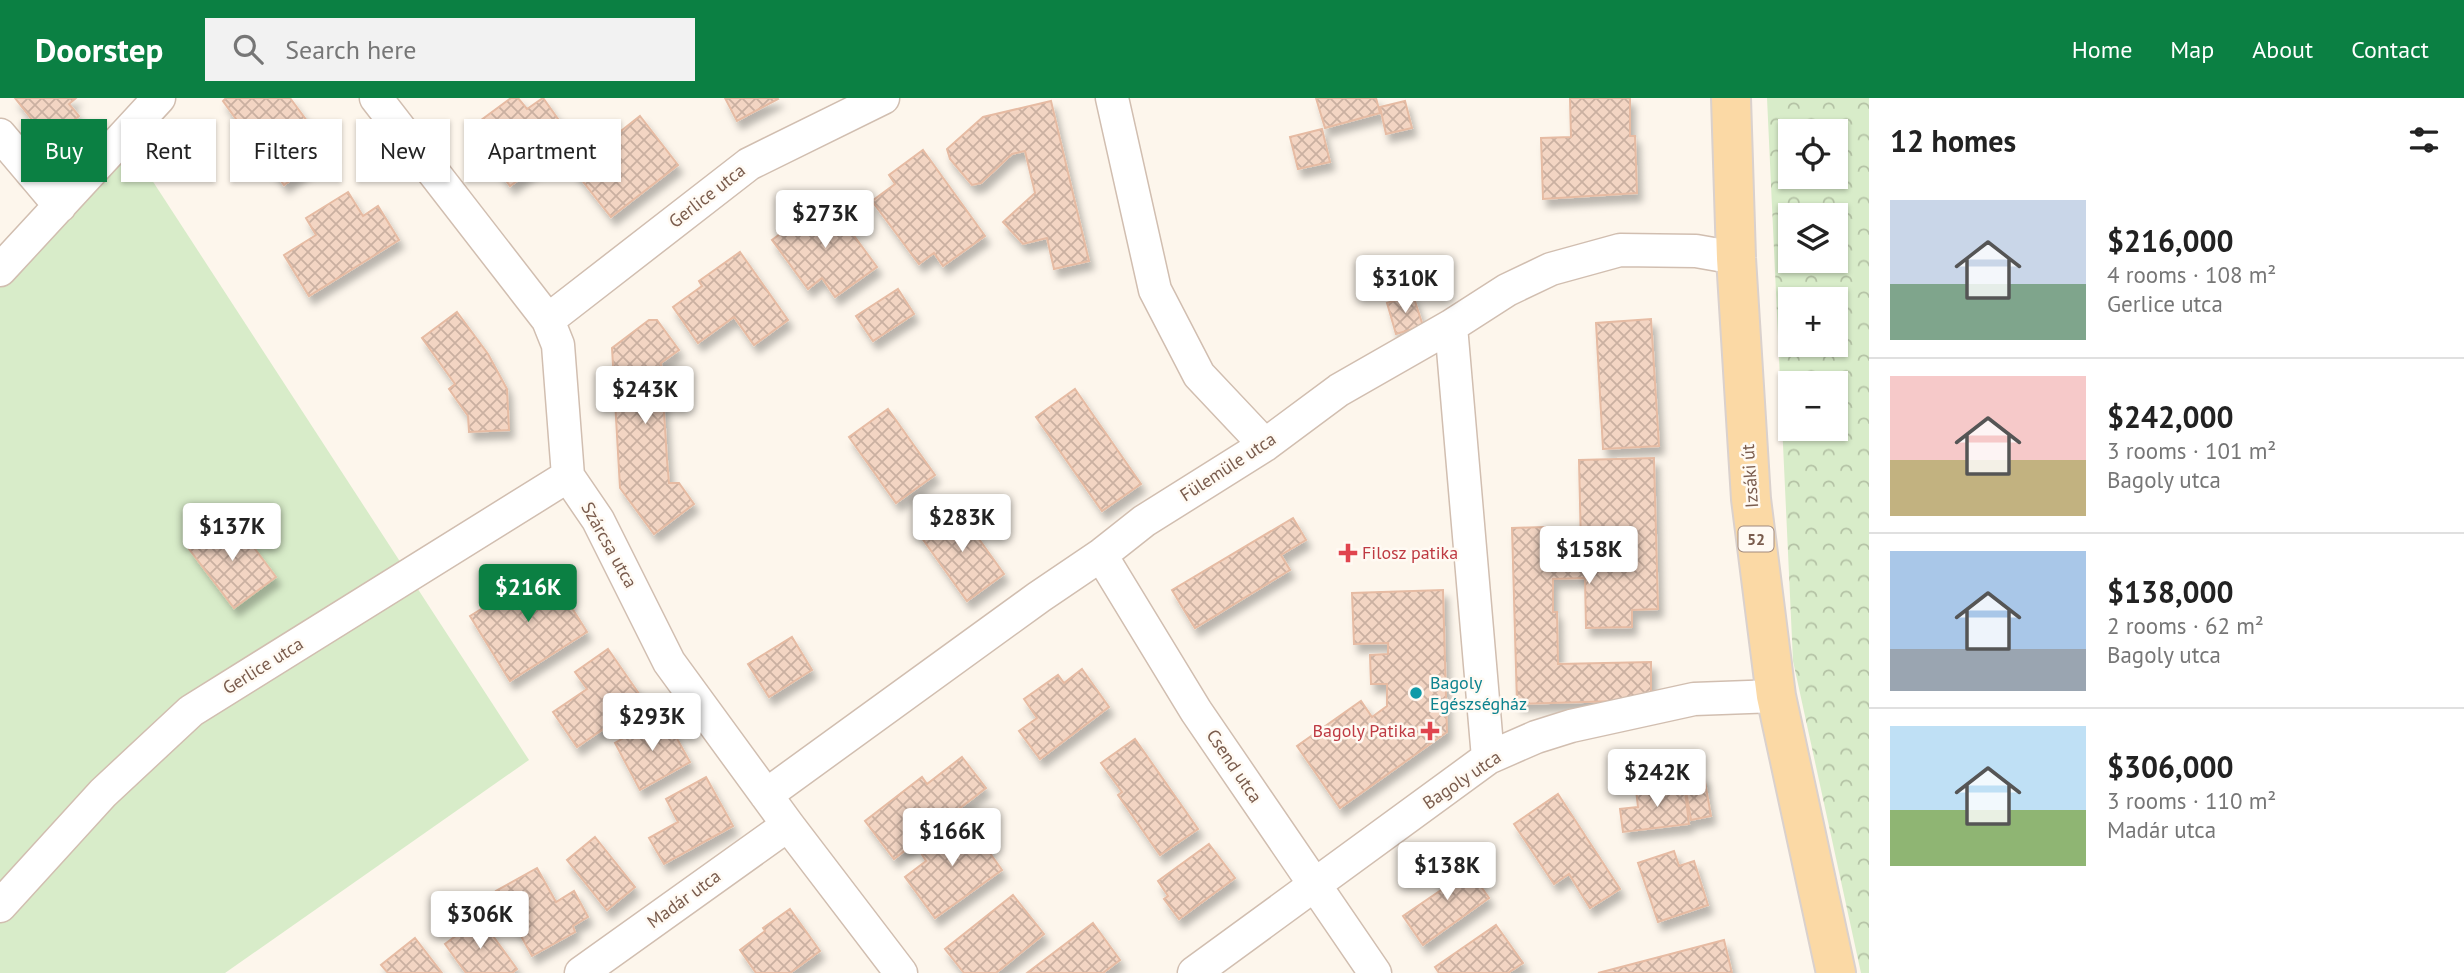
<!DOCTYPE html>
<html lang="en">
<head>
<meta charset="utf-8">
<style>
  body { margin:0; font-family:"PT Sans",sans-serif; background:#f2f2f2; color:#222; height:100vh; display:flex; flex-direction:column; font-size:26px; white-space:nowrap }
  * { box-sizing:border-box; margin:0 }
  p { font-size:23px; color:#767676 }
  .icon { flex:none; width:38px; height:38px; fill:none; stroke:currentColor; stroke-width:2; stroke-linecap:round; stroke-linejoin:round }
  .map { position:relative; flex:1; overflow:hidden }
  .drawer { display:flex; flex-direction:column; background:#fff; width:595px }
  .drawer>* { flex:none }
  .banner { position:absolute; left:21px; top:21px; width:665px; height:63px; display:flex; gap:14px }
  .controls { position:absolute; left:1778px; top:21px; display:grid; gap:14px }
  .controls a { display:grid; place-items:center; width:70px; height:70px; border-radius:0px; background:#fff; box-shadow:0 2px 5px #0004; font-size:35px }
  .price { position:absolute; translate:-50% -60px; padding:0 16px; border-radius:7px; background:#fff; color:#222; font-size:23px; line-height:46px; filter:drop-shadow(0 2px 4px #0008) }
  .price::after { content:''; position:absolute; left:50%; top:42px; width:21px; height:16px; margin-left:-10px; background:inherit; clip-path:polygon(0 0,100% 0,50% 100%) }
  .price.current { background:#0b8043; color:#fff }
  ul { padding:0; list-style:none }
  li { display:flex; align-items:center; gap:21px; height:175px; padding:0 21px }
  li+li { border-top:2px solid #e0e0e0 }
  li span { display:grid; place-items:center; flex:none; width:196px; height:140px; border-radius:0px; color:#555 }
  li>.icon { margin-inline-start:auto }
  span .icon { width:84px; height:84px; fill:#fffc; stroke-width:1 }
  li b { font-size:30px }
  h2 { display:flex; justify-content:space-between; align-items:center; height:84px; padding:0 21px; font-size:30px }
  .tag { padding:0 24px; border-radius:0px; background:#fff; box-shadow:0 2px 5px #0004; font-size:24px; line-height:63px }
  .tag.current { background:#0b8043; color:#fff }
  header { display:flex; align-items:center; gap:42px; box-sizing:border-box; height:98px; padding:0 35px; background:#0b8043; color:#fff }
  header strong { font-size:33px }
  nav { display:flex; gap:38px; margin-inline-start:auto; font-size:24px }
  .search { width:490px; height:63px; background:#f2f2f2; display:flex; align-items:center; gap:18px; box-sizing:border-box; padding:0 24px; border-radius:0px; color:#767676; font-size:26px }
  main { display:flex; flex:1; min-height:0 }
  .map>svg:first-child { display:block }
  .forest { fill:url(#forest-crowns); fill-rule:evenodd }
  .garden { fill:#d8ecc9 }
  .building { fill:url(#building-cross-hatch); stroke:#e6bba3; stroke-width:2; filter:url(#shadow) }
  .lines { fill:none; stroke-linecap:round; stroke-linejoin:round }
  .minor-casing { stroke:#d1beb0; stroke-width:35 }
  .primary-casing { stroke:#dad1cd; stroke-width:42 }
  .minor { stroke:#fff; stroke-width:32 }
  .primary { stroke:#fbd9a5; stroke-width:38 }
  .health-dot { fill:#e0444e; stroke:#fffaf3; stroke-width:2.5 }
  .culture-dot { fill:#0f9aa8; stroke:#fffaf3; stroke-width:2.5 }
  .labels { text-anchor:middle; stroke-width:5; stroke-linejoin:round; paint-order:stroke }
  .shield { fill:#fffaf3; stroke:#a28b7f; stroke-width:2 }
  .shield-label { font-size:16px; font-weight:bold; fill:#7a5c4d }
  .street-label { font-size:18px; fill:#7a5c4d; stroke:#fffaf3 }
  .health-label { font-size:18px; fill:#be3a42; stroke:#fffaf3; text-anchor:start }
  .culture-label { font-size:18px; fill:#0d838f; stroke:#fffaf3; text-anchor:start }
</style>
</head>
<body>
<header>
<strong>Doorstep</strong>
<div class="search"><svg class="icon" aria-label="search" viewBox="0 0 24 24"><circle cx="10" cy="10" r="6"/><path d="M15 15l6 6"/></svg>Search here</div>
<nav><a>Home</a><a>Map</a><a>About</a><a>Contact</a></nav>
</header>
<main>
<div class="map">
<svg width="1869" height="875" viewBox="0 0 1869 875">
  <defs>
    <pattern id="forest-crowns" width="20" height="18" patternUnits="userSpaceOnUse" patternTransform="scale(1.75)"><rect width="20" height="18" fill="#d8ecc9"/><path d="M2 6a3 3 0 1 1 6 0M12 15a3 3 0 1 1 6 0" fill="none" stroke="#b4c2a5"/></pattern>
    <pattern id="building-cross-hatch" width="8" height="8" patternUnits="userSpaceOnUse" patternTransform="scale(1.75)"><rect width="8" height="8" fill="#f3d5c3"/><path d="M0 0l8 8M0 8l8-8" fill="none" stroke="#cab0a1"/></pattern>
    <filter id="shadow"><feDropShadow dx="4.5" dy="8" stdDeviation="3.5" flood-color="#0004"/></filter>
  </defs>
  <rect width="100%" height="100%" fill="#fdf6ec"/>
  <!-- forest -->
  <path class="forest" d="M1767,0h102v875h-8l-68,-312zM1790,33h46v46h-46zM1790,117h46v46h-46zM1790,201h46v46h-46zM1790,285h46v46h-46z"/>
  <!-- garden -->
  <path class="garden" d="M124,39l405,623 -304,213h-225v-716z"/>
  <!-- building -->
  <path class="building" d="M15,0h61l-7,6 10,12 -31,24z
    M226,0h64l40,54 -46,33 -61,-84z
    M511,0h7l9,11 16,-11 30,42 -63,46 -41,-57z
    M725,0h52l1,1 -41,22z
    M1316,0h60l4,15 -55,15z
    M1570,0h60v38h5l2,57 -94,6 -2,-61 30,-1z
    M1051,3l38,160 -35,8 -7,-31 -24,6 -20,-22 32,-29 -10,-42 -13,3 -31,29 -9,2 -22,-26 -3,-10 36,-32z
    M1405,3l7,27 -26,6 -6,-27z
    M640,18l38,49 -67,52 -38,-48z
    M1322,31l8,33 -32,7 -8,-32z
    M923,52l62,86 -42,30 -9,-13 -15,11 -47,-63 23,-17 -6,-9z
    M348,94l15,24 15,-10 21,34 -90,56 -25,-41 32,-20 -10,-17z
    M827,101l50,68 -42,30 -13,-19 -14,11 -36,-49z
    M740,154l48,68 -34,25 -20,-28 -36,26 -25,-36 29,-21 -3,-5z
    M898,191l16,25 -41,27 -17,-25z
    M1413,197l10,31 -27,8 -9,-31z
    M457,214l31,42 19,35 2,41 -40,2 -1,-16 -19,-27 6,-5 -33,-46z
    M1651,221l8,127 -56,3 -7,-126z
    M649,222h8l22,30 -18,13 6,97 2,23h10l15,21 -40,30 -34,-46 -8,-140z
    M1075,291l66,95 -39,27 -66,-94z
    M888,311l47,66 -39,28 -47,-66z
    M1654,360l4,151 -26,1v17l-46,1 -1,-50 -32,1v33h4l1,52 93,-2v38l-134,4 -5,-176 33,-1v20l36,-1 -2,-86z
    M956,409l48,67 -37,27 -48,-67z
    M231,419l45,60 -42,31 -45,-59z
    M1293,420l13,22 -25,15 9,15 -95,58 -23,-38z
    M547,470l40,64 -77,49 -40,-65z
    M1443,492l4,142 -107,76 -43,-62 64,-45 11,16 15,-11v-22h-16l-1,-29 18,-1v-11l-34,1 -2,-51z
    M792,539l20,33 -43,27 -21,-33z
    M608,551l36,52 -67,46 -24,-35 34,-23 -12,-17z
    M1082,571l27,38 -69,52 -21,-28 18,-13 -13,-19 34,-24 6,8z
    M664,617l26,47 -50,28 -25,-47z
    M1135,641l63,90 -38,26 -42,-60 4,-3 -21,-29z
    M962,659l24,31 -92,71 -29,-38 57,-44 5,7z
    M1704,678l7,40 -20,4 -7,-40z
    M706,679l27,49 -69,38 -15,-26 29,-16 -12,-23z
    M1684,685l5,41 -66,8 -3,-23 18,-2 -2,-17z
    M1558,696l62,95 -30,19 -21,-34 -15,10 -40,-60z
    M964,719l38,53 -67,48 -30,-41 21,-16 -7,-11z
    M595,739l40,50 -28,23 -40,-50z
    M1209,746l26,34 -56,41 -15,-20 4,-3 -10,-15z
    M1674,753l5,15 15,-5 14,44 -50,17 -20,-59z
    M1461,760l28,40 -66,47 -20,-29 41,-28 -9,-13z
    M537,770l19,34 18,-11 14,26 -15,9 2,6 -43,24 -36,-65z
    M1013,797l31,39 -48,39h-32l-19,-24z
    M790,811l30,42 -30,22h-34l-16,-23 25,-19 -2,-3z
    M480,820l37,51 -5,4h-46l-21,-29z
    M1093,825l27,37 -17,13h-76z
    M1496,827l27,38 -15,10h-69l-4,-6z
    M415,840l27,35h-54l-7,-8z
    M1724,842l8,33h-134z"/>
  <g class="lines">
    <!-- minor casing -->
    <g class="minor-casing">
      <path id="minor" d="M376,0l172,222 10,25 10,131 30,44 71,142 119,163 113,148
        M1112,0l43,192 44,85 66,70
        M0,37l60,71
        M0,172l159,-172
        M548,222l201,-156 134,-66
        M1451,228l37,432
        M1101,457l95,156 179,262
        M766,697l273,-198 62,-42 43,-34 121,-76 74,-55 112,-64 56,-36 44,-21 69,-19 76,1 40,7
        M0,808l103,-113 88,-82 377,-235
        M581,875l207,-148
        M1194,875l294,-215 48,-21 35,-11 123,-27 82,-3"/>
    </g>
    <!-- primary casing -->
    <g class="primary-casing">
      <path id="primary" d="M1731,0l5,160 15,241 25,197 60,277"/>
    </g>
    <!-- minor -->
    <use href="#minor" class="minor"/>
    <!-- primary -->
    <use href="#primary" class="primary"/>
  </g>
  <!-- markers -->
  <g class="health-dot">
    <path d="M1344.5 444.5h7v7h7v7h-7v7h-7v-7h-7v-7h7z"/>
    <path d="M1426.5 622.5h7v7h7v7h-7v7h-7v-7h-7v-7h7z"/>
  </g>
  <circle class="culture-dot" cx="1416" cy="595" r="7"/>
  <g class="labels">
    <!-- shield labels -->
    <rect class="shield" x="1738.5" y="428.5" width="35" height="25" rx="5"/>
    <g class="shield-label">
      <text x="1756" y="447">52</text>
    </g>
    <!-- street labels -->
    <g class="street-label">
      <text transform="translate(707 98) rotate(-38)" y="6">Gerlice utca</text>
      <text transform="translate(1228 369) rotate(-33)" y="6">Fülemüle utca</text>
      <text transform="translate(1750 378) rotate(-94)" y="6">Izsáki út</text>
      <text transform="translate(609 447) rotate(61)" y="6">Szárcsa utca</text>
      <text transform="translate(263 568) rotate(-32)" y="6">Gerlice utca</text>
      <text transform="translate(1234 668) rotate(56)" y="6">Csend utca</text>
      <text transform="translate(1462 682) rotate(-34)" y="6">Bagoly utca</text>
      <text transform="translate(684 801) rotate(-36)" y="6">Madár utca</text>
    </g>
    <!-- health labels -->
    <g class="health-label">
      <text x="1362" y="461">Filosz patika</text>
      <text x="1416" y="639" text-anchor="end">Bagoly Patika</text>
    </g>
    <!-- culture labels -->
    <g class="culture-label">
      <text x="1430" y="591">Bagoly<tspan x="1430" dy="21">Egészségház</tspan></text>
    </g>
  </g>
</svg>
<div class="controls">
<a><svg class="icon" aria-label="locate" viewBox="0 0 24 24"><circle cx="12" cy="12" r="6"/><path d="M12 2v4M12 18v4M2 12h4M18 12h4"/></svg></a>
<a><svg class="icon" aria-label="layers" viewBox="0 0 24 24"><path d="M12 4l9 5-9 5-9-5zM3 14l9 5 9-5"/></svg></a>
<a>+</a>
<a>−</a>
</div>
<b class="price" style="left:825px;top:152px">$273K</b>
<b class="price" style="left:1405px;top:217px">$310K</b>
<b class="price" style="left:645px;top:328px">$243K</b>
<b class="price" style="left:962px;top:456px">$283K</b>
<b class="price" style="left:232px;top:465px">$137K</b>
<b class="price" style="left:1589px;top:488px">$158K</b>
<b class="price current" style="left:528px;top:526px">$216K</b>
<b class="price" style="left:652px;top:655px">$293K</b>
<b class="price" style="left:1657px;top:711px">$242K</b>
<b class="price" style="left:952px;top:770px">$166K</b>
<b class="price" style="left:1447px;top:804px">$138K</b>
<b class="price" style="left:480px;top:853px">$306K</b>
<div class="banner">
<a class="tag current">Buy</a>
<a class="tag">Rent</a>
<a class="tag">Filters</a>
<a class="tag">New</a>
<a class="tag">Apartment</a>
</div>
</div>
<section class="drawer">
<h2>12 homes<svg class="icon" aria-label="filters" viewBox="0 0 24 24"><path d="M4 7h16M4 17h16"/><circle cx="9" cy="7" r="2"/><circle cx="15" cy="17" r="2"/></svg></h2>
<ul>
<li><span style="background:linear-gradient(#c9d6e8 60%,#7fa58c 0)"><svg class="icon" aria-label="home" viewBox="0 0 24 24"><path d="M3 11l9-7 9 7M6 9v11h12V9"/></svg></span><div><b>$216,000</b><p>4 rooms · 108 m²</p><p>Gerlice utca</p></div></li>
<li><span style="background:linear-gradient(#f6c9c9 60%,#c2b280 0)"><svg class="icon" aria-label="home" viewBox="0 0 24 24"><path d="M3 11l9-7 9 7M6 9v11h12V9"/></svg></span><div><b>$242,000</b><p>3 rooms · 101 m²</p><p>Bagoly utca</p></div></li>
<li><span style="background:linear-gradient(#a9c7e8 70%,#9aa5b1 0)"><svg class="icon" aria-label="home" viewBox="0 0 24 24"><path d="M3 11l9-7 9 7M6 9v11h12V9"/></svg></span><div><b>$138,000</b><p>2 rooms · 62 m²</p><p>Bagoly utca</p></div></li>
<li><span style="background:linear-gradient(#bfe0f5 60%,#8fb573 0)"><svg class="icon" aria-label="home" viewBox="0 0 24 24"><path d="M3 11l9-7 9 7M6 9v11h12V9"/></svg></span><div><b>$306,000</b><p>3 rooms · 110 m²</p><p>Madár utca</p></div></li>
</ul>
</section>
</main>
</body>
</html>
